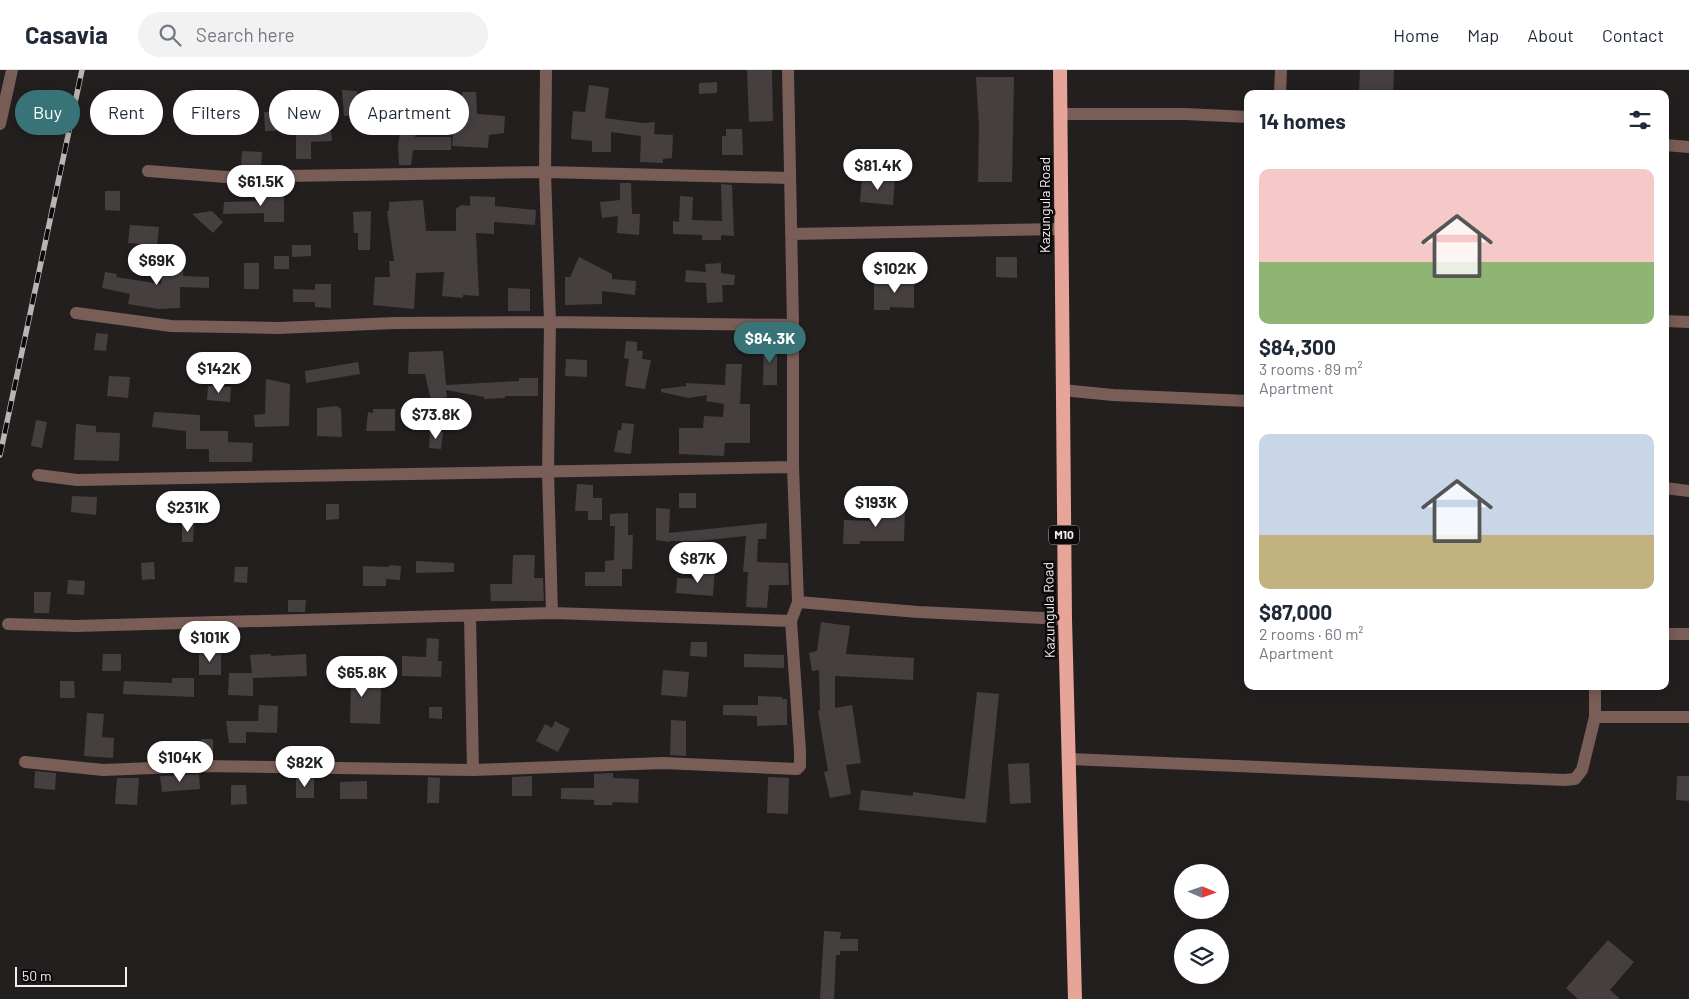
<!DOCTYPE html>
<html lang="en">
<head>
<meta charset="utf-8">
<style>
  body { margin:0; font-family:Barlow,sans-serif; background:#f2f2f3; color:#1f2937; height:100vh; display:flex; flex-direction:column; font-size:19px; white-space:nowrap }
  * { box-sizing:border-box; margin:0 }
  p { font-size:16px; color:#747a83 }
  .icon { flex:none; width:28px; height:28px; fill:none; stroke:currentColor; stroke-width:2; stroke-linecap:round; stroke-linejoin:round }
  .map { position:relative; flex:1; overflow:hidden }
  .panel { position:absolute; left:1244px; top:20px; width:425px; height:600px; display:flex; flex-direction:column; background:#fff; border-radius:10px; box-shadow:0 2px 12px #0003 }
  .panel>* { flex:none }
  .banner { position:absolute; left:15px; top:20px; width:475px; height:45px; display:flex; gap:10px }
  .needle { width:32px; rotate:92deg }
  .tools { position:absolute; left:1174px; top:794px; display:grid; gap:10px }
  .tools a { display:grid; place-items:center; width:55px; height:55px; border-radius:50%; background:#fff; box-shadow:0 2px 12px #0003; font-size:25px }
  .scale { position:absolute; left:15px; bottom:12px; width:112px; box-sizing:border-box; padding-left:5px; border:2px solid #f2efee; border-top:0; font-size:14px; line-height:18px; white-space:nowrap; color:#f2efee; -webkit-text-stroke:4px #0b0909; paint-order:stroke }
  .price { position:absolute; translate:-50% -42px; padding:0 11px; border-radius:18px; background:#fff; color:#222; font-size:16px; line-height:32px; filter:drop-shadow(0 1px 2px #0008) }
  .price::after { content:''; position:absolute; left:50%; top:30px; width:15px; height:11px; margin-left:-8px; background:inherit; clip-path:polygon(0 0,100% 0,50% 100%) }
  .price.selected { background:#377377; color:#fff }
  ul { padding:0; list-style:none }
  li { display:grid; align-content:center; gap:10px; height:265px; padding:0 15px }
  li span { display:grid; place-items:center; height:155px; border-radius:10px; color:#555 }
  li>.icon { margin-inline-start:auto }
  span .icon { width:90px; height:90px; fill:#fffc; stroke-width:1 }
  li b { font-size:21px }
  h2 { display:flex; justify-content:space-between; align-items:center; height:60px; padding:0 15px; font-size:21px }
  .chip { padding:0 18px; border-radius:22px; background:#fff; box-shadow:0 2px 12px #0003; font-size:18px; line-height:45px }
  .chip.selected { background:#377377; color:#fff }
  header { display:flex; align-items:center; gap:30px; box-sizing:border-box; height:70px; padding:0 25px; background:#fff; border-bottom:1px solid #e0e1e3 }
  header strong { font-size:24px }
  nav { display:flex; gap:28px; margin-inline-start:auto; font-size:18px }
  .search { width:350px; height:45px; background:#f2f2f3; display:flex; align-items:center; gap:12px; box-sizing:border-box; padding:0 18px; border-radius:28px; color:#747a83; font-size:19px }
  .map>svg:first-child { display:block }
  .building { fill:#45403f }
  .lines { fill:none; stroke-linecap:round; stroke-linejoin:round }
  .minor { stroke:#795d57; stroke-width:12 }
  .trunk { stroke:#e6a598; stroke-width:14 }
  .rail-casing { stroke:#b9b5b4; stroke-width:5.5 }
  .rail { stroke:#0b0909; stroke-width:4; stroke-dasharray:11; stroke-linecap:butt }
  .labels { text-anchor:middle; stroke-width:5; stroke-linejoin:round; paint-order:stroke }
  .shield { fill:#0b0909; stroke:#adaaa9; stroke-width:1 }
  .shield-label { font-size:12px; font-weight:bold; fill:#f2efee }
  .street-label { font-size:14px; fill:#f2efee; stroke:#0b0909 }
</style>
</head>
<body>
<header>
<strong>Casavia</strong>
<div class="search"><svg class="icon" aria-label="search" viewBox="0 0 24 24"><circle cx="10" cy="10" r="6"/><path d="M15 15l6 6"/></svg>Search here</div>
<nav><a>Home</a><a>Map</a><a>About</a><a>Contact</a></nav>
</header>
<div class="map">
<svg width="1689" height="929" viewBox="0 0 1689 929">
  <rect width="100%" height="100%" fill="#231f1e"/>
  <!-- building -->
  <path class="building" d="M747,0h25l1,51 -24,1z
    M1360,0h34l-1,24h-34z
    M976,7h38l-2,105h-34l1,-55z
    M717,12v11l-18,1v-11z
    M589,15l20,3 -4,30 37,5 13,-1 -1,12 19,1 -1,23 -9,1v4l-23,-1 1,-26 -30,-4v20h-19v-11l-21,-2 2,-28 12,1z
    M342,20l15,1 2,24 -15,1z
    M462,22h14l1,22 28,2 -1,17 -15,2 -1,13 -36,-2 3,-37 7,1z
    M308,25v12h4l1,23h18l1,11 -21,1v17h-15v-29l-31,1 -1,-19h15l-1,-15z
    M405,33l15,2 -5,32h36v13h-38l-2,15h-12l-1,-20z
    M726,59h16l1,26h-21v-19h4z
    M242,81l20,1 -1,14h-20z
    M862,107l33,2 -2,26 -33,-3z
    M620,113h11l1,31h8l-1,21 -22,-2 1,-17 -16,2 -2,-16 20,-2z
    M721,114l11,1 2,51 -13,-1v5h-19v-5l-29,-1v-13l6,1 1,-26 13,1 -1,23 30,1z
    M105,121h15v20l-15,-1z
    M264,121h20v31h-20v-9l-41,1 1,-12 40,-1z
    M470,126l25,1v9l41,4 -1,15 -41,-3v12l-18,-1 3,63 -16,-1v3l-21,-2 2,-24 -28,1 -2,36 -41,-4 2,-28h15l-1,-16h5l-7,-50h2v-9l34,-2 3,31h30v-22l5,-4 9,1z
    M212,141l11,11 -10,11 -21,-19z
    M371,141l-1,39h-12v-17h-4l-1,-21z
    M130,155l29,2 -2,18 -29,-2z
    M292,175h19v11l-19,1z
    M274,186h15v13h-15z
    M164,187l20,1 -1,18 26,1v11l-29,-1v21l-21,1 -31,-5 2,-10 -28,-6 3,-16 12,2 -1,3 45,7z
    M579,187l33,17v5l24,2 -1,14 -33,-4v13l-37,1v-28h5z
    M996,187h21v21l-21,-1z
    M244,193h15v26h-15z
    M721,193v10l14,2 -1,10h-12l1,17 -16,1 -1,-20 -21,-1 1,-12 20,2 -1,-8z
    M901,204h13v34l-24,-1v3h-16v-28h27z
    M315,214h16v24l-16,-1v-5h-22v-13l22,1z
    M508,218l22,1v22h-22z
    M96,263l12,1 -2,17 -12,-1z
    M626,271l11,1v9h6l-1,8 9,1 -6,29 -20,-3 4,-27 -5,-1z
    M764,273h13v42h-14z
    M443,281l3,34 73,-4v-3h19v18h-33v2l-21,1v-2l-38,-7 1,7 -16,4 -6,-27h-17l1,-22z
    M566,289l21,1v17l-22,-1z
    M358,292l2,12 -54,9 -1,-12z
    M726,294h16l-2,40h10v39h-25l-1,13 -45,-2v-26h24l1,-12 19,1 1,-13 -18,-3 1,-6 -18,3 -28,-6v-3l25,-3v-3l39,2z
    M109,306l21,1 -2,21 -21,-2z
    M266,309l24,5 -1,42 -34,1 -1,-12 11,-1z
    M208,316l23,1 -1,15 -23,-2z
    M337,336l4,3 1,28 -25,-1v-28z
    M373,339h22v22h-29l2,-19 5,1z
    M154,342l46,3v16h28v11l25,1 -1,19h-43v-13h-23v-18l-34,-4z
    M36,350l11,2 -5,26 -11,-2z
    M622,353l12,1 -3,30 -17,-2 4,-22h3z
    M76,354l20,2v6l24,1 -1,28 -45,-1z
    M430,362h13l-2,17 -12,-1z
    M577,414l16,1v13h9v22h-14v-9h-13z
    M679,423h17v15h-17z
    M72,426l25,1 -1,18 -25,-3z
    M326,434h13v15l-13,1z
    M656,438l14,1 -1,24 98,-10 -1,16h-8l-1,23 31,1 1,22h-20l-2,23 -21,-1 2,-35h-5l3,-36 -48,5h-29v-7v8l-13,-2z
    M878,439l27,1 -1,31h-44v3h-17l1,-24 34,1z
    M628,443v22h5l-1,34h-10v17h-37v-14h20v-11l9,-1 1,-34h-5v-12z
    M182,454h12l-1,18h-11z
    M513,485h22l-1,23h9l1,23h-53l-1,-17h22z
    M416,491l38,2v9l-38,1z
    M154,492l1,17 -13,1 -1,-17z
    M389,495l12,1 -1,14 -14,-1v7h-23v-20l26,1z
    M235,497h13l-1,16 -13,-1z
    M702,497l13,1 -2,28 -37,-3 1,-15 24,1z
    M68,510l17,1 -1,14 -17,-1z
    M34,522h17l-2,21h-15z
    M288,530h18l-1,12h-17z
    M821,552l29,4 -4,28 68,4 -1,22 -78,-4v32l17,-3 9,58 -15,2 5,29 -21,4 -6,-26 4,-1 -10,-60 2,-1 -1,-40 -7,1 -3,-18 8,-2z
    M427,568l12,1 -1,22h4l-1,16 -39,-1v-20l24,1z
    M691,572h16v15l-17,-1z
    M199,581h22v24h-22z
    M103,584h18v17h-19z
    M271,584v2l35,-2 1,22 -54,2v18l-25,-1 1,-22h23l-2,-18z
    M744,584l40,1v13l-40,-1z
    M663,600l26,2 -2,25 -26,-2z
    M336,603h35l-1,13 11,1 -1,37 -30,-1 1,-38h-15z
    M172,608h22v19l-71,-3 1,-13 48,2z
    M60,611h14l1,17h-15z
    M977,622l22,2 -13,129 -127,-13 2,-20 52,6v-4l52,7z
    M758,626l24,1v2h5v26l-30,1v-10l-34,-1v-10h35z
    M259,635l19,1 -1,27 -31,-1v11h-17l-3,-22h32z
    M429,637h13v12l-13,-1z
    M87,643l17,1 -2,23 12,1 -1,20 -29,-2z
    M671,650l15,1v35l-16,-1z
    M555,651l15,8 -12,23 -22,-11 9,-17 7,4z
    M201,669h12v19h-12z
    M1029,693l2,40 -21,1 -2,-40z
    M35,701l21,2 -1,17 -21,-2z
    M613,703v5l26,1 -1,24 -25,-1 -1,3h-18v-5l-33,-1v-11h33v-14z
    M199,704l1,15 -38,3 -2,-16z
    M532,706v20h-20v-19z
    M1677,706h12v25l-13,-1z
    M428,707l12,1 -1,25h-12z
    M768,707l21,1 -1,36 -21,-1z
    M117,708h22l-2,27 -22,-1z
    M296,708h18v20h-18z
    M367,711v18h-27v-17z
    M231,715h15l1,19 -16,1z
    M824,861l17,1 -1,7h18v12h-18v4h-4l-2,44h-14z
    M1608,870l26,22 -24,28 10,9h-42l-12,-11z"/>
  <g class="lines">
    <!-- minor -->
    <path class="minor" d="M546,0l-1,102 5,150 -2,150 4,141
      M788,0l5,255v142l5,135 120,10 147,7
      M1280,24l1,-24
      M1061,44h124l63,3
      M0,54l12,-54
      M1665,75l24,2
      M148,101l78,6 319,-5 244,6
      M791,164l270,-5
      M76,243l95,13 107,2 117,-5 155,-1 243,3
      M1665,251l24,1
      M1062,320l51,5 135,6
      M38,405l39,5 716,-13
      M1665,418l24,3
      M470,546l3,154
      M8,554l68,2 476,-13 239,8 7,-19
      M1665,564h24
      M1595,647v-31
      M1069,689l495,21 11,-1 7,-9 13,-53h94
      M25,692l78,8 99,-4 271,4 190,-7 134,6 3,-3v-15l-9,-130"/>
    <!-- trunk -->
    <path class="trunk" d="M1060,0l5,549 10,380"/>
    <!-- rail casing -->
    <g class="rail-casing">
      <path id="rail" d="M0,385l82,-385"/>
    </g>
    <!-- rail -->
    <use href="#rail" class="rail"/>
  </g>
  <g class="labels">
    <!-- shield labels -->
    <rect class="shield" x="1049" y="455.5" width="30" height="19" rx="4"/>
    <g class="shield-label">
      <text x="1064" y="469">M10</text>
    </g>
    <!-- street labels -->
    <g class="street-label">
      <text transform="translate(1045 135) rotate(-90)" y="5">Kazungula Road</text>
      <text transform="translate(1049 540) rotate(-91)" y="5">Kazungula Road</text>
    </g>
  </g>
</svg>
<div class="tools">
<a><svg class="needle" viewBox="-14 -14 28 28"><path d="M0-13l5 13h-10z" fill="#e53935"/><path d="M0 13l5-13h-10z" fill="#747a83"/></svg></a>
<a><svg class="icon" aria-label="layers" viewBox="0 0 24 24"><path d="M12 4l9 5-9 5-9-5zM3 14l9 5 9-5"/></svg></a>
</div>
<div class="scale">50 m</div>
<b class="price" style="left:878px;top:121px">$81.4K</b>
<b class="price" style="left:261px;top:137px">$61.5K</b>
<b class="price" style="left:157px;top:216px">$69K</b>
<b class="price" style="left:895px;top:224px">$102K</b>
<b class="price selected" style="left:770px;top:294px">$84.3K</b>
<b class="price" style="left:219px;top:324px">$142K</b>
<b class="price" style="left:436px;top:370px">$73.8K</b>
<b class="price" style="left:876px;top:458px">$193K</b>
<b class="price" style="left:188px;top:463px">$231K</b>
<b class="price" style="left:698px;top:514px">$87K</b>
<b class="price" style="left:210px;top:593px">$101K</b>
<b class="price" style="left:362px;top:628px">$65.8K</b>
<b class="price" style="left:180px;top:713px">$104K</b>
<b class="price" style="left:305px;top:718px">$82K</b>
<div class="banner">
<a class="chip selected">Buy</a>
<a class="chip">Rent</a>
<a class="chip">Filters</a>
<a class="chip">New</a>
<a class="chip">Apartment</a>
</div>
<section class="panel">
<h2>14 homes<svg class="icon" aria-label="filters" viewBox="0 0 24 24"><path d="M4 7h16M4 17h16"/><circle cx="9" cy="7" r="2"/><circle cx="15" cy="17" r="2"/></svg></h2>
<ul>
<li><span style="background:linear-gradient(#f6c9c9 60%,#8fb573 0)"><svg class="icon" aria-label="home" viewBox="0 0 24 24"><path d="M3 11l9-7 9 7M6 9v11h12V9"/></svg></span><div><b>$84,300</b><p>3 rooms · 89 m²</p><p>Apartment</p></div></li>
<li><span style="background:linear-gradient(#c9d6e8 65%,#c2b280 0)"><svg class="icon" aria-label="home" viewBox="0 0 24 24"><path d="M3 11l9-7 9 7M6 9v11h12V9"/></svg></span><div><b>$87,000</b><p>2 rooms · 60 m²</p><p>Apartment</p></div></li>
</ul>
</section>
</div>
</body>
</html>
